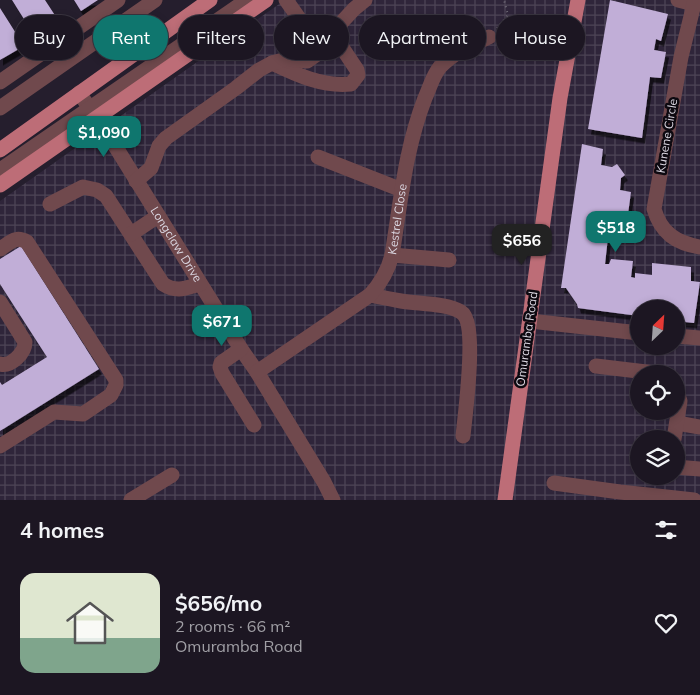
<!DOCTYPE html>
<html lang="en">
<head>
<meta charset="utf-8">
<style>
  body { margin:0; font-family:Mulish,sans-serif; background:#251f2a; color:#f1f3f6; height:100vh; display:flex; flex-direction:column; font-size:19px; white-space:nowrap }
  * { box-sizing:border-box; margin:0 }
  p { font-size:16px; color:#a09fa5 }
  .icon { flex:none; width:28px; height:28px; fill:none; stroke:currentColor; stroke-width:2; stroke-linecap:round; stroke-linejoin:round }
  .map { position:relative; height:500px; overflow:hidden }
  .drawer { display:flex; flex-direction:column; background:#1c1622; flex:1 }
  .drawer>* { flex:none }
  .banner { position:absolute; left:15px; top:15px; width:670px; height:45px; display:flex; gap:10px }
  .needle { width:32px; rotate:25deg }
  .controls { position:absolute; left:630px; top:300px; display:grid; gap:10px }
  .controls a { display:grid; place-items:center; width:55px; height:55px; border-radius:50%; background:#1c1622; box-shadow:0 2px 8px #0003,0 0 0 1px #3a3540; font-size:25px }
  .price { position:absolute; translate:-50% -42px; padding:0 11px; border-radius:10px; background:#0f766e; color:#fff; font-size:16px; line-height:32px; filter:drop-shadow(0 1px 2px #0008) }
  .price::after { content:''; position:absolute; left:50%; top:30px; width:15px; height:11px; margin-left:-8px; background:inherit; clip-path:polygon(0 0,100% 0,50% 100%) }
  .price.active { background:#222; color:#fff }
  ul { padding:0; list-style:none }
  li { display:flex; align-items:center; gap:15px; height:125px; padding:0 20px }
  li+li { border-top:1px solid #3a3540 }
  li span { display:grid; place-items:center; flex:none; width:140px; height:100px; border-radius:15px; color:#555 }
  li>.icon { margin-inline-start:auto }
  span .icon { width:60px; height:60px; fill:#fffc; stroke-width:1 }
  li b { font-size:21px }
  h2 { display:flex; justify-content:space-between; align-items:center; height:60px; padding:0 20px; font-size:21px }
  .pill { padding:0 18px; border-radius:22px; background:#1c1622; box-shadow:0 2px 8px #0003,0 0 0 1px #3a3540; font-size:18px; line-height:45px }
  .pill.active { background:#0f766e; color:#fff }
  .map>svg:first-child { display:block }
  .industrial { fill:url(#industrial-grid); fill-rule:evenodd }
  .building { fill:#c1aed7; filter:url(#shadow) }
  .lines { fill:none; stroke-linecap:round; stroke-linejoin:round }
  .path { stroke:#76717d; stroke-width:2; stroke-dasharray:1 4; stroke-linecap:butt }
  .minor { stroke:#70494d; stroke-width:15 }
  .major { stroke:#bd6d77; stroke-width:15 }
  .labels { text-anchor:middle; stroke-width:5; stroke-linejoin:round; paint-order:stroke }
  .street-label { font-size:12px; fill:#dbd7e1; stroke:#0d0910 }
</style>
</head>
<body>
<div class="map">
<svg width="700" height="500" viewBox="0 0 700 500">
  <defs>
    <pattern id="industrial-grid" width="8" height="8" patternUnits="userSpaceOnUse" patternTransform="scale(1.25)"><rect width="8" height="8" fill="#2f253a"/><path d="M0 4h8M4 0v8" fill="none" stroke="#4d4456"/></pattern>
    <filter id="shadow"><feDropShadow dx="3" dy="5.5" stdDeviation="0" flood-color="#0009"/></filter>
  </defs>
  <rect width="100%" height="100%" fill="#251e2d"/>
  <!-- industrial -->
  <path class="industrial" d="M285,0h415v500h-700v-299zM639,309h37v37h-37zM639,374h37v37h-37zM639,439h37v37h-37z"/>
  <!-- building -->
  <path class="building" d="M12,0h33l15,23 -24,15z
    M74,0h24l-17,11z
    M610,0l58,14 -7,27 -5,-2 -2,11 12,2 -5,26 -11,-1 -8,61 -54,-9z
    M0,8l24,38 -24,14z
    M582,144l21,5 -2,16 11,2 5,-3 8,11 -4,3 -1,12 11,2 -3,22 -17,-3 -6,53h4l2,-5 22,2 -2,16 4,1v-5l17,2v-12l39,4v14l9,1 -6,41 -18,-2v-12h-37v7l-61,-8 -1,-4 -11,-16h-5z
    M21,246l78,123 -99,62v-49l2,3 45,-28 -47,-73v-25z"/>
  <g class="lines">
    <!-- path -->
    <path class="path" d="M497,28l11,-13 -4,-15"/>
    <!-- minor -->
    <g class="minor">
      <path d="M286,0l36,51"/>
      <path d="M678,0l16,4"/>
      <path d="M695,0l-14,57 -27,152c7,24 22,34 46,38"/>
      <path d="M272,63c25,12 51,24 79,21l7,-9 -1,-5 -20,-30"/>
      <path d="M0,82l118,-82"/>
      <path id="s1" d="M79,93l25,35 137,221 16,23 67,110 9,18"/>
      <path d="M0,108l155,-108"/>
      <path d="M318,157l84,33"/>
      <path d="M0,170l247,-170"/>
      <path d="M136,181l15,-13 8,-22 7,-8 70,-50 23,-18 13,-7 15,-4 20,2 30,-21 4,-17 13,-14 11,-9"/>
      <path d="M50,204l33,-17 14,3 9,6 57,88c14,9 23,4 37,0"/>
      <path d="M131,234l27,-18"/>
      <path d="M0,249c10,-6 15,-14 27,-7l89,138v5l-5,10 -28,19 -29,-2 -54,34"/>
      <path d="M392,255l57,5"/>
      <path d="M370,295c10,2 20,4 31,6 17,3 45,2 60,11 17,10 4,103 2,124"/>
      <path d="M0,302l25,40c0,11 -14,25 -25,22"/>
      <path d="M530,321l109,12"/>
      <path d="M676,336l24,2"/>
      <path d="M241,349l-20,14 -1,4 2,6 32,52"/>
      <path d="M596,366l67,8"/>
      <path id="s2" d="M257,372l113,-77c11,-12 18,-24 22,-40 9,-55 13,-105 33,-157 5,-11 8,-23 15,-31 14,-15 31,-22 49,-30"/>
      <path d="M677,423l23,4"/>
      <path d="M674,439l6,-38 -4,-12"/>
      <path d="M676,467l24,2"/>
      <path d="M554,483l66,9 74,8"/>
      <path d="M131,500l41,-25"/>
    </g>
    <!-- major -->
    <path class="major" d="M0,150l210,-150
      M0,185l266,-185
      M505,500l55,-402 18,-98"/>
  </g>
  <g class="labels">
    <!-- street labels -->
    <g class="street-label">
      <text transform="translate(667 136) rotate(-80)" y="4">Kunene Circle</text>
      <text dy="4" stroke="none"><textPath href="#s2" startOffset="219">Kestrel Close</textPath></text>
      <text dy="4" stroke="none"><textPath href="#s1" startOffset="180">Longclaw Drive</textPath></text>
      <text transform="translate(527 339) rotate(-82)" y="4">Omuramba Road</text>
    </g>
  </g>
</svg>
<div class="controls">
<a><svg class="needle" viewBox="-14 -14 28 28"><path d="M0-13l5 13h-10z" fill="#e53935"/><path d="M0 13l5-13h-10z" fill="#a09fa5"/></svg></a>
<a><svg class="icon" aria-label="locate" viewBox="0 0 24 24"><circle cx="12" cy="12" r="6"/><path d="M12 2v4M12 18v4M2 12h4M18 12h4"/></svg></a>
<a><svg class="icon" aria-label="layers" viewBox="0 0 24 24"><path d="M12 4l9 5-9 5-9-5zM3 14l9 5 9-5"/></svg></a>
</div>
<b class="price" style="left:104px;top:158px">$1,090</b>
<b class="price" style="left:616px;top:253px">$518</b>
<b class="price active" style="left:522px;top:266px">$656</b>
<b class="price" style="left:222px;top:347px">$671</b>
<div class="banner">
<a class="pill">Buy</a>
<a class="pill active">Rent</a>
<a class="pill">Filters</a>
<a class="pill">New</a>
<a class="pill">Apartment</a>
<a class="pill">House</a>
</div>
</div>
<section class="drawer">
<h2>4 homes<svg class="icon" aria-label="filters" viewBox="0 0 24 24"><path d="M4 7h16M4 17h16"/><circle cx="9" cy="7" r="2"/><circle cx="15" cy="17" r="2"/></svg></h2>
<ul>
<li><span style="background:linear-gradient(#dfe7d0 65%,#7fa58c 0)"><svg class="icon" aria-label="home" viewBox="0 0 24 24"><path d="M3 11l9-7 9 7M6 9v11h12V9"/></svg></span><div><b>$656/mo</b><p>2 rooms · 66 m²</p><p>Omuramba Road</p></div><svg class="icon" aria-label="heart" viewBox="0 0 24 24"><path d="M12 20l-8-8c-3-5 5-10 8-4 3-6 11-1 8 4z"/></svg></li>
</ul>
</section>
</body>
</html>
